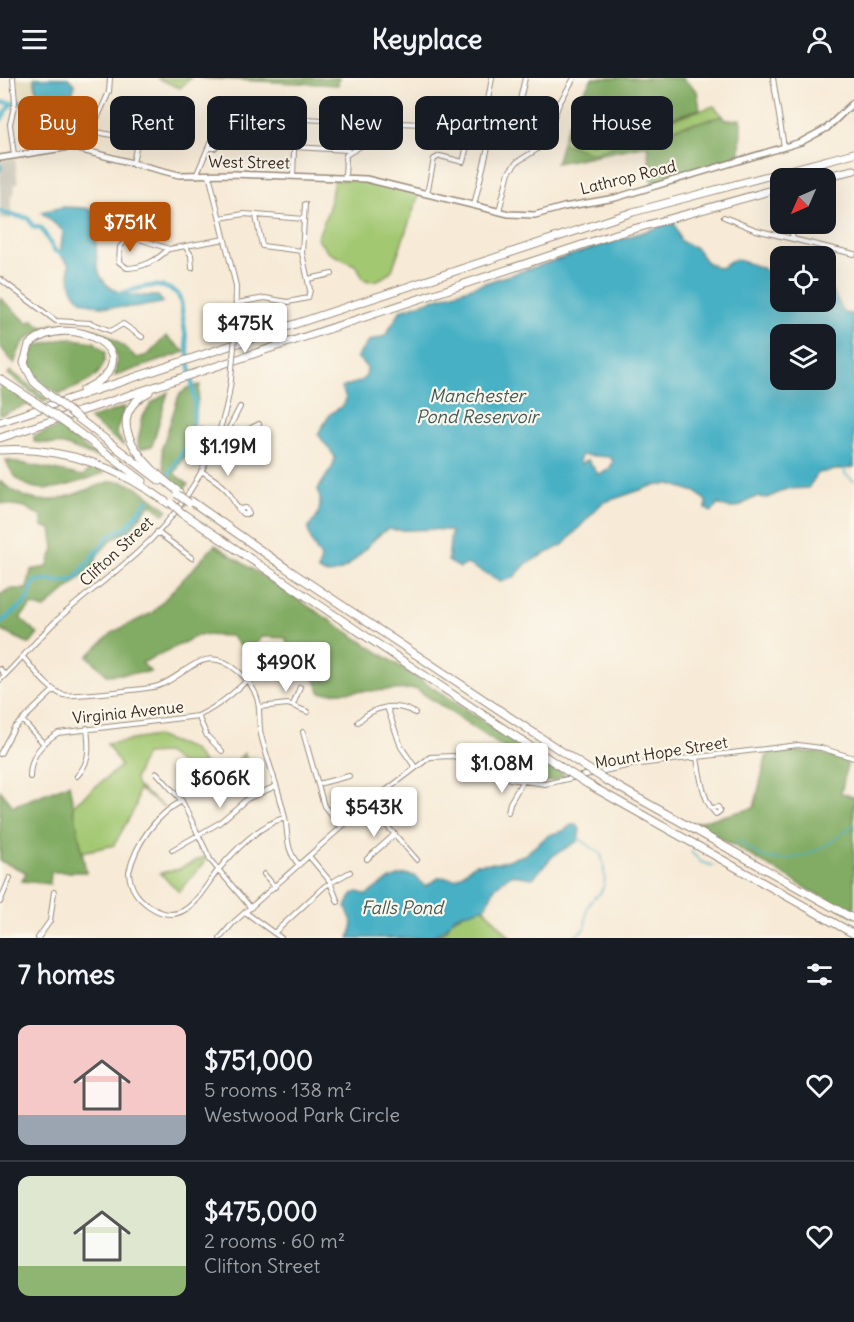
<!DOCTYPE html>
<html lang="en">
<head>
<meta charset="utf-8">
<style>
  body { margin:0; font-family:Delius,sans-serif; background:#20242c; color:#f1f3f6; height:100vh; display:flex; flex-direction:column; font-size:22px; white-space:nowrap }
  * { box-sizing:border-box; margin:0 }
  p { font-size:20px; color:#9ea1a6 }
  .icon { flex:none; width:33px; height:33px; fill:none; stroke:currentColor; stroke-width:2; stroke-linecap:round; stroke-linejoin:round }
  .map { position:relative; height:860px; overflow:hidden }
  .side { display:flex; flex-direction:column; background:#171b24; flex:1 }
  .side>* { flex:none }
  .top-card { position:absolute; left:18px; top:18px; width:819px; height:54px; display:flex; gap:12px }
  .needle { width:39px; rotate:225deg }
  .buttons { position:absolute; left:770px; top:90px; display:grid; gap:12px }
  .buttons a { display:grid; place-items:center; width:66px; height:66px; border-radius:12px; background:#171b24; box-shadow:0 6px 24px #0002; font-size:30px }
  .price { position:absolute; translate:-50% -51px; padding:0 14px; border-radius:6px; background:#fff; color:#222; font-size:20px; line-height:39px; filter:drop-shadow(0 2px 3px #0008) }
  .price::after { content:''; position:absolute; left:50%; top:36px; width:18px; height:14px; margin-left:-9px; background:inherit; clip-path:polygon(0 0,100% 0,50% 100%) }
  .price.current { background:#b45309; color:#fff }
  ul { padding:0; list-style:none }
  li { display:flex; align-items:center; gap:18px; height:150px; padding:0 18px }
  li+li { border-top:2px solid #363941 }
  li span { display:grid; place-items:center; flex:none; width:168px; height:120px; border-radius:12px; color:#555 }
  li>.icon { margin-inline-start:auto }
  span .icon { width:72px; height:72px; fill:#fffc; stroke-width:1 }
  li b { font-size:26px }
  h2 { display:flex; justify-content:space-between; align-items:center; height:72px; padding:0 18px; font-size:26px }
  .pill { padding:0 21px; border-radius:12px; background:#171b24; box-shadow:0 6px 24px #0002; font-size:21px; line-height:54px }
  .pill.current { background:#b45309; color:#fff }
  header { display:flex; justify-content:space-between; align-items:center; height:78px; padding:0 18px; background:#171b24; font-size:27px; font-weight:700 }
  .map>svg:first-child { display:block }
  .built { fill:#e5dbba }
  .industrial { fill:#c7c5b8 }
  .green { fill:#a3c872; stroke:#6f7948; stroke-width:1.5 }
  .forest { fill:#82ac64; stroke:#5e6b41; stroke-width:1.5 }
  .water { fill:#47b0c5; stroke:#416d72; stroke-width:1.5; fill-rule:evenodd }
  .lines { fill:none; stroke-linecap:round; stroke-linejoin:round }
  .stream { stroke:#47b0c5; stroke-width:1.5 }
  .river { stroke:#47b0c5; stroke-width:4.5 }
  .minor-casing { stroke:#998a7a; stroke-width:6 }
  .major-casing { stroke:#998a7a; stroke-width:8 }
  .highway-casing { stroke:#998a7a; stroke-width:9 }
  .minor { stroke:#fff; stroke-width:4 }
  .major { stroke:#fff; stroke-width:5 }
  .highway { stroke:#fff; stroke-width:7 }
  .minor-bridge-casing { stroke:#998a7a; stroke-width:6; stroke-linecap:butt }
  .highway-bridge-casing { stroke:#998a7a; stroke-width:9; stroke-linecap:butt }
  .minor-bridge { stroke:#fff; stroke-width:4 }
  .highway-bridge { stroke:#fff; stroke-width:7 }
  .labels { text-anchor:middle; stroke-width:4.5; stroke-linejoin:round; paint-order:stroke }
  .street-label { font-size:16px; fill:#3b2a1e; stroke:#fbf7ec }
  .water-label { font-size:18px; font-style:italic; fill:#3f5958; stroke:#fbf7ec }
</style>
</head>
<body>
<header><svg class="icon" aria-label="menu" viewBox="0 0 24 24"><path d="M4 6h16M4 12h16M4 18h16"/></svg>Keyplace<svg class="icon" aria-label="person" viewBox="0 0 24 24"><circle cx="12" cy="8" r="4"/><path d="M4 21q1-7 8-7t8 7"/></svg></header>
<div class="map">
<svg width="854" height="860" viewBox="0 0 854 860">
  <rect width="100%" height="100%" fill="#fbf7ec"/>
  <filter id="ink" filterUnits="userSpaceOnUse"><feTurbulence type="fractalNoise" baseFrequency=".0167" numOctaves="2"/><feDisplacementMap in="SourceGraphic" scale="12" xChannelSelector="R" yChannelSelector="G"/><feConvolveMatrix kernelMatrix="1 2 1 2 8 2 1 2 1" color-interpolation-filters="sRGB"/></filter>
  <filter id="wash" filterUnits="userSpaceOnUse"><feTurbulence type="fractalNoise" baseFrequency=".008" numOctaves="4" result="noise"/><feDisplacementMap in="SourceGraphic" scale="24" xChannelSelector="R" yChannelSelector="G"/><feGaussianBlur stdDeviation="1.35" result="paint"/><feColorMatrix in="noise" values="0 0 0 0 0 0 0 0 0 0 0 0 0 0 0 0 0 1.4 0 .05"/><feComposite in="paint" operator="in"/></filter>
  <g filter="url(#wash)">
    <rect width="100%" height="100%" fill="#f7ead6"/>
    <!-- built -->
    <path class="built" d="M15,0h19l5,19 -2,9 -20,-5z"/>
    <!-- industrial -->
    <path class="industrial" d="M15,80l3,26h-3l-1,11h-3v24h-11v-59z"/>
    <!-- green -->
    <path class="green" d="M157,0h34l-11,10z
      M714,28l9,10 -68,17 -63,20 -30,-10 2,-7 29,7z
      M334,102h29l56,14 -27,76c-8,8 -17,14 -29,9l-6,-13 -28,-13 -12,-14 12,-31z
      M156,658l36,13 19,23 13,4 20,-23 7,17 -1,6 -44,20 -19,-28 -21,-15 -21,1 -10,24 1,7 29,23 -27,-19 -2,17 -22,39 -32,7 -9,-47 48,-39 -14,-22z
      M204,779l2,3 -27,32 -19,-19 19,-4z
      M480,826l31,34h-78l14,-8 3,-9z"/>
    <!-- forest -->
    <path class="forest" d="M198,0h141l-1,7z
      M592,0h90l15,13 3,18 -107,34 -29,-7 12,-31z
      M723,38l3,4 15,-1 -1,39 -88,27 -5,-40 -91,18 6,-20 30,10 63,-20z
      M0,220l28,25 5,-3 9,7c6,0 8,-3 13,-3 43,3 49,5 82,34l11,-3 18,-19 19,16 -70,24c1,-9 3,-19 -1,-28 -12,-26 -72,-26 -90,-6 -5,6 -7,14 -10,22l-14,-18z
      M66,260l28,4 11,10c1,27 -25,34 -46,42 -16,-10 -30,-20 -29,-39l7,-9z
      M11,293l37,29 -4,2 -36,-28z
      M0,306l30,20 -30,11z
      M200,307l-9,61 -17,28 14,10 -5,7 -19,-22 -2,-21 17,-53 9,-7z
      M168,314l-16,54 -13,3c-4,-10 4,-19 2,-30l11,-16z
      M125,329l-9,25 8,14 -35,-27z
      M59,349l39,31 -34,-13 -30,-3v-6z
      M6,382l77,16 9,-9 12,6c-34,12 -81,34 -98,-13z
      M0,403c33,27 52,22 89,8 9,-3 18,-8 27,-8 18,0 38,19 52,29l-4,4 -14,-10 -20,26 -19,10 -13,14 -5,13 -49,42 -12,-4 -12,13 18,16 -8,10 -30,-14v-35l9,-6h18l4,-19 16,-3 7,-18 -3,-20 -9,-3v-9l-17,-10 -25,-4z
      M215,467l352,231 -14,5 -18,1 -31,-34 -88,-59 -95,4 -14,-29 -17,-4 -4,-22 -25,-1 -13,19 -17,-20 -32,-1 -57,28 9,9 -44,3 -19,-19 25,-24 39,-19z
      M784,673l36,2 28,8 -7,32 13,4v119l-159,-93 59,-15 13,-54z
      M69,706l17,88h-35l-1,12 -28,-3 4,-9 -26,-11v-71l13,16z"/>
    <!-- water -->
    <path class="water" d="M34,0h34l6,6 -2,19 -9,13 -19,6 -15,-12 -12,-6 3,-4 15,6 4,-2z
      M63,129l23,1 6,3c13,31 -12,70 33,83 10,3 22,1 33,2l5,6c-18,6 -74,10 -87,-7 -7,-9 -7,-20 -7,-31l-9,-9 3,-24 -22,-19z
      M674,144l6,18c5,5 9,4 14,7 12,8 4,15 27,21l14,-9 25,8 20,13v22h45v-16l7,4 12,23 10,1v153l-36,6 -10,15 -22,1 -18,9 -12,-1c-15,6 -19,17 -38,7l-6,8 -6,-3v-8l-10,-9 -26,-8 -18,2 -50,17 -39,42 -36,18 -14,15 -12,3 -34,-17 -7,4 -12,-7 3,-30c-24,-5 -42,2 -63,-2 -20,8 -43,57 -70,42l3,-13c-27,-43 -2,-25 -1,-55 1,-5 -2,-9 -2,-14l15,-23 2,-9 -17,-23 12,-20 14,-9 2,-7 -4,-10c11,-7 25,-2 25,-20l-10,-11 12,-16 16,-5 16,-26zM780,256h45v46h-45zM582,377l28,2 3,4c-2,8 -7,12 -15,13l-10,-14 -7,4 -2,-4z
      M571,747h5l4,4 -2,12 -24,14 -21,23 -22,-3 -15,11 -11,21 -30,9 -10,13 -16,9h-80l4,-14 -7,-17 6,-13 6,-2 9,3c11,-9 30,-23 44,-20 7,1 9,9 15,11l14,-9 16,2 19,-15 23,-1 26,-8 25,-20 14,-4z"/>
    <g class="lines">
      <!-- stream -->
      <path class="stream" d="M845,387v9l9,7
        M580,761l21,15c3,15 9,35 -7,44
        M734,766l6,-4c33,38 83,13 114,-16
        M691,774l10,10 13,4
        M573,860l12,-10 2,-20 5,-8"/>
      <!-- river -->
      <path class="river" d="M0,24l12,1
        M0,43l12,-18 5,-1
        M0,88v3
        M0,133l6,3 22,4 5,9 8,1 14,23 9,4
        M118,216c23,-5 39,-16 60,0l3,9 14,100 -4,36 -22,35
        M0,545l26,-21 8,-20c14,-5 32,3 42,-4l34,-43 16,-7 22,-28"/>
    </g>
  </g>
  <g filter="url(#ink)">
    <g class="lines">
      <!-- minor casing -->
      <g class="minor-casing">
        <path id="minor" d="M13,0l2,24 -5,22 4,31
          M773,0l11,69
          M488,22l4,-22
          M92,53l44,9
          M294,69l53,3 2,2
          M83,72l26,-58 1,-14
          M133,86c3,-22 11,-42 21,-62
          M209,96l27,112 -1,50
          M196,98l15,-35 7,2 -3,5h-6
          M293,98l2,-51 7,-6 121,5 47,10 -7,28 -23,-6 -6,3 -7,35
          M345,100l1,-23 25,-15 4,-18
          M474,127l16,-66 26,-22 9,-39
          M499,133l10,-39 8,-10 19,-12 10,-12 13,-34 15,-26
          M256,138l6,30 40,5
          M724,139l32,13 98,24
          M220,140l24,-4 60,5
          M790,146l3,14
          M185,168l6,9 1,13
          M168,171c-10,11 -26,19 -41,19l-8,-6 1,-15 9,-10h5l35,12 56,-10
          M0,201l56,42 35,2 20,8 12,-7 19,13
          M308,201l24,-5
          M237,225l28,-5 23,4 20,-4 2,-8 -8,-37 3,-49
          M202,351l16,9
          M245,353l5,18
          M220,355l16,3 23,-12
          M226,356l14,-27
          M201,393c10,6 22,13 28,22 5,8 7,15 14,21h6l-3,-6 -8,1
          M157,454l35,26
          M23,579c11,12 24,32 40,38 7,2 87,-6 95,-9 30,-11 46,-45 81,-14 8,7 15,16 18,26 4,12 1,25 4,37 7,29 20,58 25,88 2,17 1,28 13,42
          M0,591l5,6
          M0,602c20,-19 37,-41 57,-60 26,-24 55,-44 81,-68 52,-47 89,-113 94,-183
          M293,627l7,-18
          M259,629l29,-3 20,8
          M387,629l14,40 14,20
          M198,638l9,20 15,15
          M22,642l22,24
          M358,644c16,-16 37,-20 57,-9
          M303,654l21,74 17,21
          M0,676l14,-26 40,-38
          M697,680c3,17 6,44 19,56l4,-3 -2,-4 -6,1
          M157,695l25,28 29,60 40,47
          M77,698c14,-15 12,-29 10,-48
          M30,699c0,-20 11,-34 28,-44l140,-17c28,-13 52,-37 72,-60
          M318,706l31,-8
          M182,723c-26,14 -46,42 -53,71 1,15 7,25 20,34 36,25 51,-14 70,-37 16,-19 42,-45 65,-51
          M368,726l49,56
          M508,734l2,-9 12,-21
          M172,772l47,-27 28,-24 29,-13
          M309,778l20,24 9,22
          M367,781l28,-25
          M264,796l11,13
          M0,824l10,-24
          M245,834l36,26
          M274,855l51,-47 25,-14
          M38,860l12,-17 4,-29
          M220,860l13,-15 130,-115 67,-51 23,-1 57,23 35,5 86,-19 167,-20 23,3 33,10"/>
      </g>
      <!-- major casing -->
      <g class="major-casing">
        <path id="major" d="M0,80l70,-11 109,28 54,-1 133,5 143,35 26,1 29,-8 51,-9 186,-56 26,-14 27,-26"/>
      </g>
      <!-- highway casing -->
      <g class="highway-casing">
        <path id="highway" d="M818,100l36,-8
          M0,301l37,24
          M149,314c-54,29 1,78 30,100
          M53,320l-19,-16 -10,-19 5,-18c39,-38 130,11 54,45
          M79,341l81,62
          M0,344l633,-210 221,-59
          M66,345l77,58
          M0,360l612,-203 168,-47
          M0,372c63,-4 119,17 169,54
          M191,423l95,67 299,199
          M182,435l385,258
          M604,701l250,140
          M586,705l268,151"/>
      </g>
      <!-- minor -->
      <use href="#minor" class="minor"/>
      <!-- major -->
      <use href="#major" class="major"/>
      <!-- highway -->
      <use href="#highway" class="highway"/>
      <!-- minor-bridge casing -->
      <g class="minor-bridge-casing">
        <path id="minor-bridge" d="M232,291l3,-33"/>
      </g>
      <!-- highway-bridge casing -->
      <g class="highway-bridge-casing">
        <path id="highway-bridge" d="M53,320l26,21
          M37,325l29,20
          M177,416l12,9
          M171,425l11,10
          M585,689l19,12
          M567,693l19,12"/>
      </g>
      <!-- minor-bridge -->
      <use href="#minor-bridge" class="minor-bridge"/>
      <!-- highway-bridge -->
      <use href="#highway-bridge" class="highway-bridge"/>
    </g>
  </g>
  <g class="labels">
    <!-- street labels -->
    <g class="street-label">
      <text transform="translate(249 84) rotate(1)" y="6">West Street</text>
      <text transform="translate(628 99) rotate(-14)" y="6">Lathrop Road</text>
      <text transform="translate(116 473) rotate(-43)" y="6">Clifton Street</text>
      <text transform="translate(128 634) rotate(-6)" y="6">Virginia Avenue</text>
      <text transform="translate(661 674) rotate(-9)" y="6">Mount Hope Street</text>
    </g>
    <!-- water labels -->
    <g class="water-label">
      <text x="477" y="324">Manchester<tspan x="477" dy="21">Pond Reservoir</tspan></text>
      <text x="402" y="836">Falls Pond</text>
    </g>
  </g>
</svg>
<div class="buttons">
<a><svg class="needle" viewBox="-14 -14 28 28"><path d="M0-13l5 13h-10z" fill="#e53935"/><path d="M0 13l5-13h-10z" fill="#9ea1a6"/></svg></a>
<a><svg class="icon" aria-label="locate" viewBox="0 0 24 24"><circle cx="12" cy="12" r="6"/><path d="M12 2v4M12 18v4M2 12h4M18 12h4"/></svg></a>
<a><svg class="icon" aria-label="layers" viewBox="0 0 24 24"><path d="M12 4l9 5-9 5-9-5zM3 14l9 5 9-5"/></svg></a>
</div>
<b class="price current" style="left:130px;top:175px">$751K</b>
<b class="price" style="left:245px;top:276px">$475K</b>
<b class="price" style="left:228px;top:399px">$1.19M</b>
<b class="price" style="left:286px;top:615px">$490K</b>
<b class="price" style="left:502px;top:716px">$1.08M</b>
<b class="price" style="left:220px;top:731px">$606K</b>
<b class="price" style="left:374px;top:760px">$543K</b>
<div class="top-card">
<a class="pill current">Buy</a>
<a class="pill">Rent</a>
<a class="pill">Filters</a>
<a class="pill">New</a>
<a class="pill">Apartment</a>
<a class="pill">House</a>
</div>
</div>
<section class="side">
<h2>7 homes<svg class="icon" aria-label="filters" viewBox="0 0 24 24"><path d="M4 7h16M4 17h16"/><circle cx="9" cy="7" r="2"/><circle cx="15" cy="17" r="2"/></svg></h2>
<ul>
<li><span style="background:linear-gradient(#f6c9c9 75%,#9aa5b1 0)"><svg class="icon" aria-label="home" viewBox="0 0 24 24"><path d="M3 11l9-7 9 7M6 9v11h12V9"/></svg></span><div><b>$751,000</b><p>5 rooms · 138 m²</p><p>Westwood Park Circle</p></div><svg class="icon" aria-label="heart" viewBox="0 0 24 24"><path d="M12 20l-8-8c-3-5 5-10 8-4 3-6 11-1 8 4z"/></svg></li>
<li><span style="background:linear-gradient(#dfe7d0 75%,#8fb573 0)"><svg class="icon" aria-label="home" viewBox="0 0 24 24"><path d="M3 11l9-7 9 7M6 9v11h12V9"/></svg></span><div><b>$475,000</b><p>2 rooms · 60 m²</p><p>Clifton Street</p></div><svg class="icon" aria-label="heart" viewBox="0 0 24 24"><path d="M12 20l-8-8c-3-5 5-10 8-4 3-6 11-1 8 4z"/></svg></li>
</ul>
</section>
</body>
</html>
